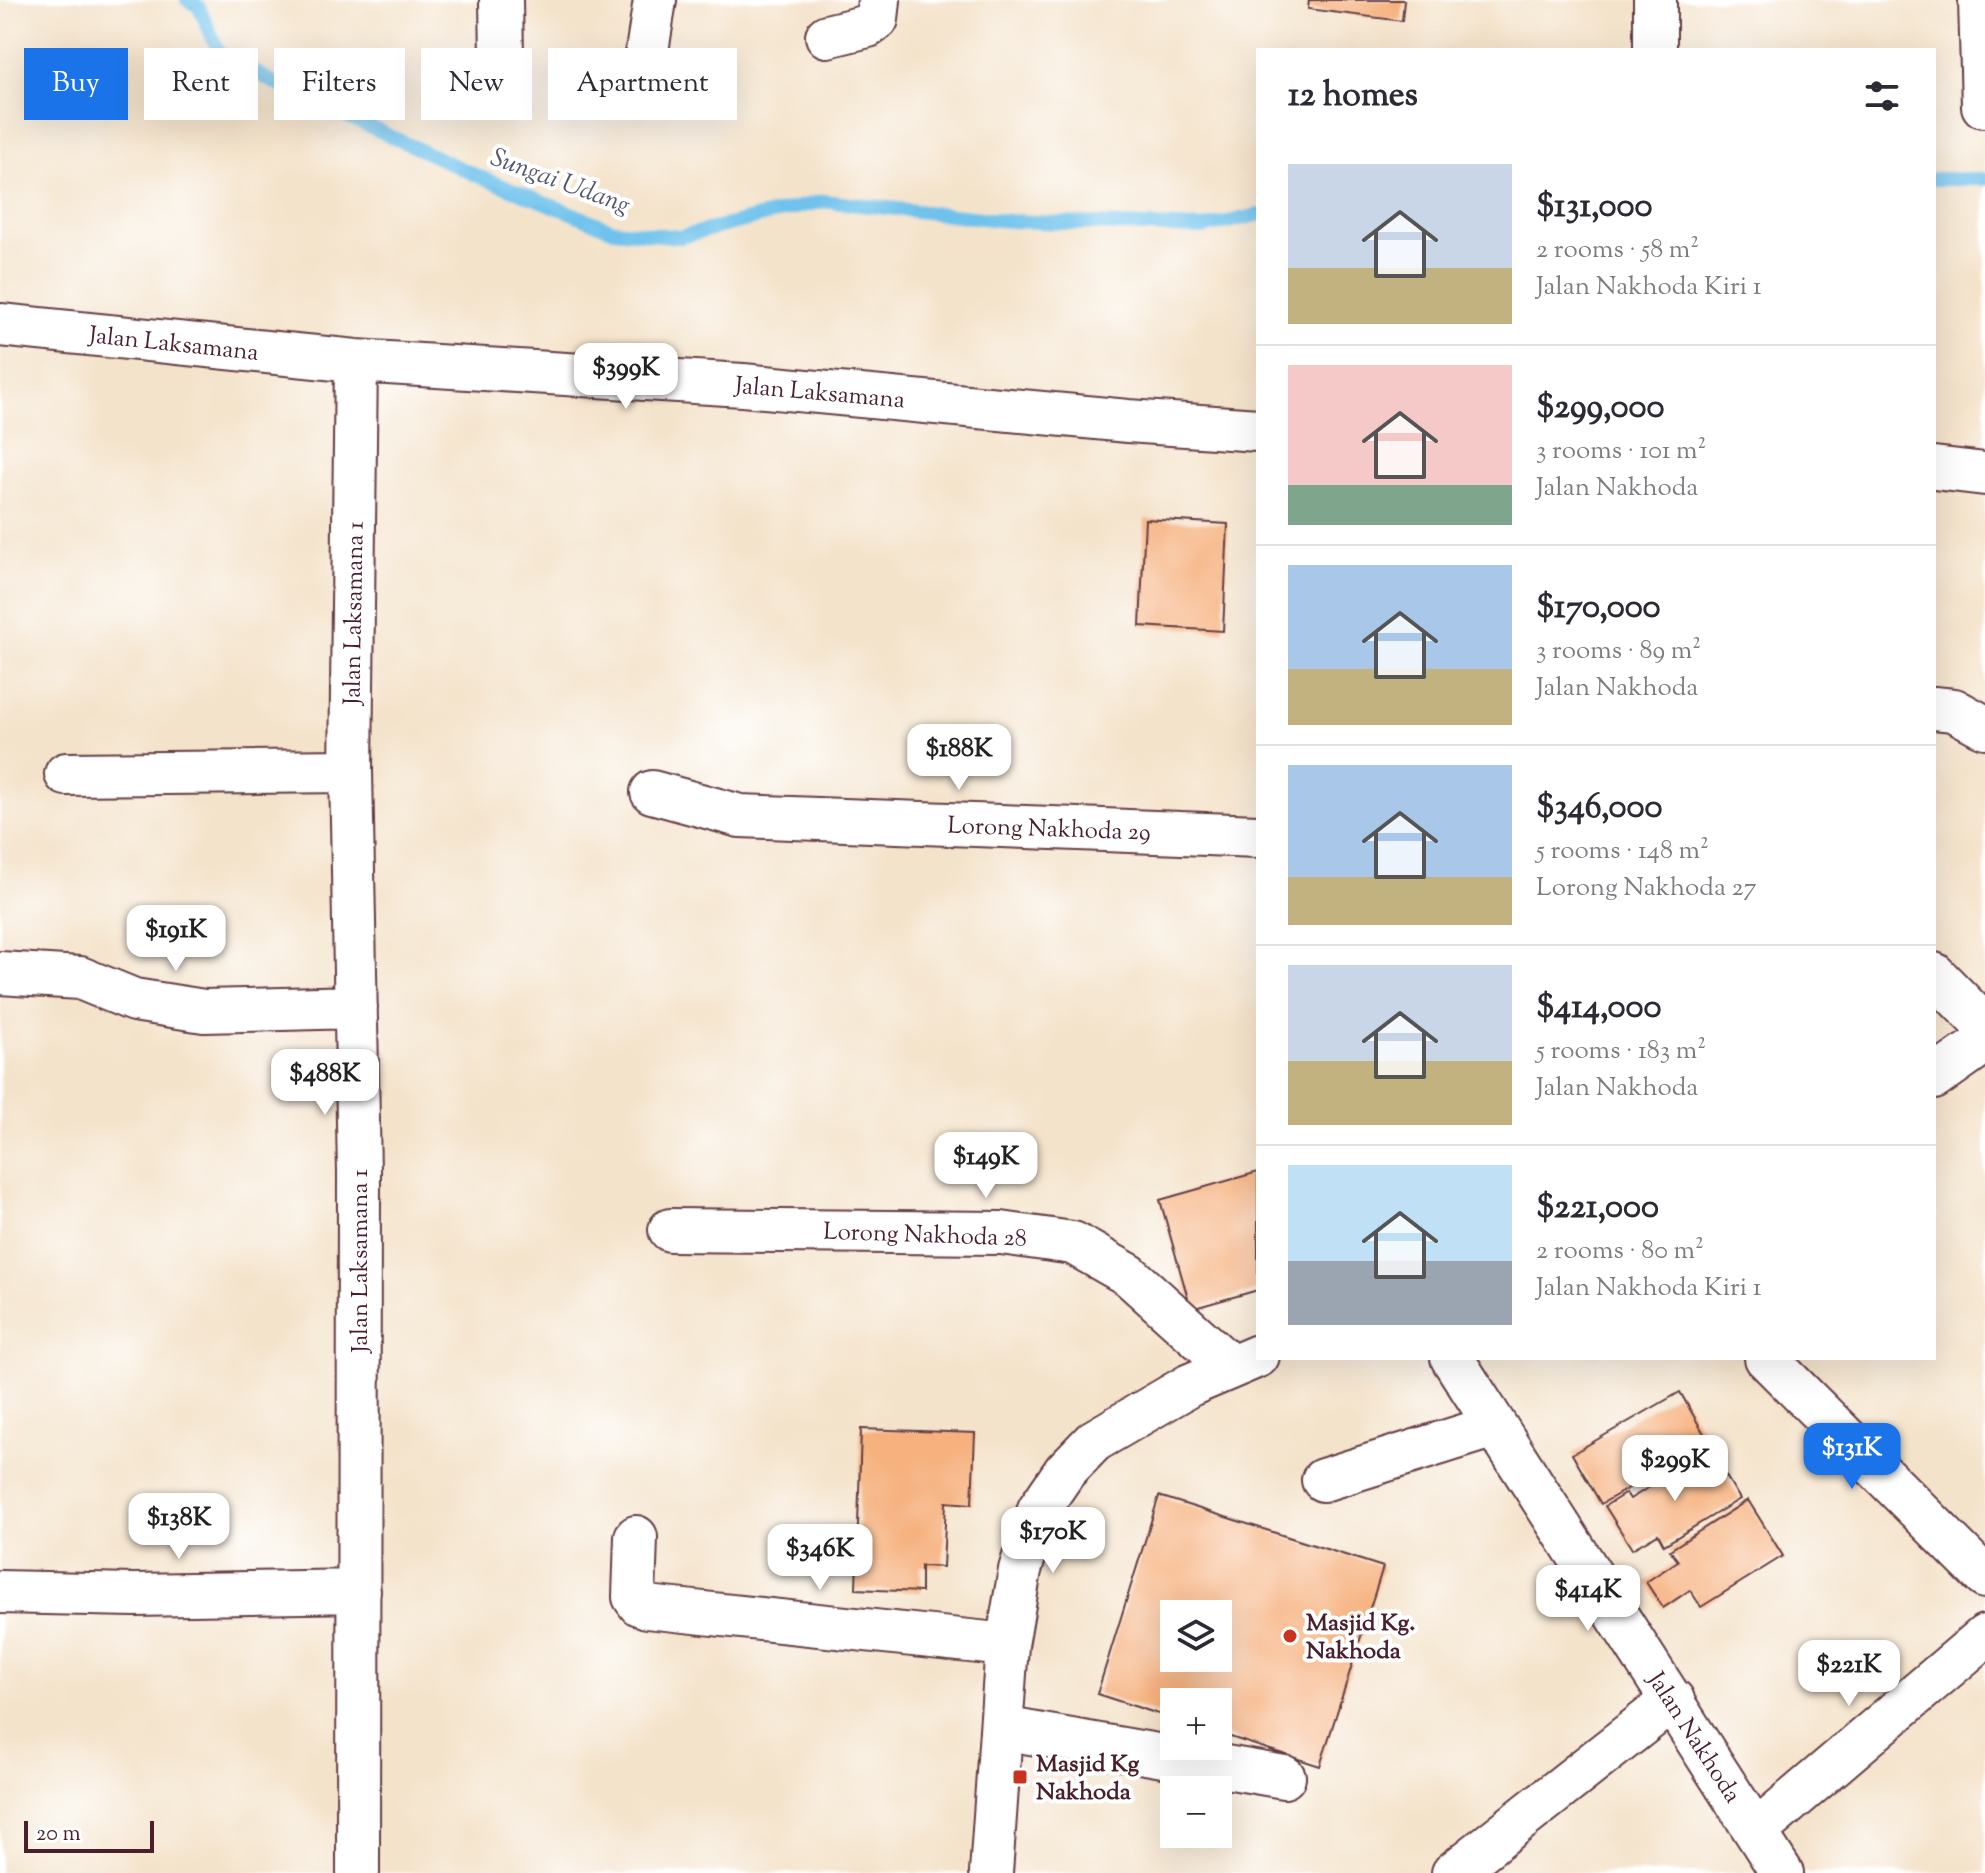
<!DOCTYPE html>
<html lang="en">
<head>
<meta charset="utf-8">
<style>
  body { margin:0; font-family:"Sorts Mill Goudy",serif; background:#f2f2f3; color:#2b2b33; height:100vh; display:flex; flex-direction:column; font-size:30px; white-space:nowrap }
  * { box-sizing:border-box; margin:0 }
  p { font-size:26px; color:#7c7c81 }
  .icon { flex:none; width:44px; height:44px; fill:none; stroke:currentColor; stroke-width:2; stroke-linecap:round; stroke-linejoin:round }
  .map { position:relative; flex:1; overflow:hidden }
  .sheet { position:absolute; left:1256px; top:48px; width:680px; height:1312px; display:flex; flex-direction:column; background:#fff; border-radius:0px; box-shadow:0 8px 32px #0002 }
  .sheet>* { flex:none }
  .top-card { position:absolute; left:24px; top:48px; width:760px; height:72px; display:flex; gap:16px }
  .controls { position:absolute; left:1160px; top:1600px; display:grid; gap:16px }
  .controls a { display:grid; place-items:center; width:72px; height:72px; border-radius:0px; background:#fff; box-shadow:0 8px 32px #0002; font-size:40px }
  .scale { position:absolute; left:24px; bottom:20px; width:130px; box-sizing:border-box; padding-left:8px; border:4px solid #4a1f2b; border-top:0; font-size:22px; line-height:28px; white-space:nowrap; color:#4a1f2b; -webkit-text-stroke:6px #fff; paint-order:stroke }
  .price { position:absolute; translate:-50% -68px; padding:0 18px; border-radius:16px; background:#fff; color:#222; font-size:26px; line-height:52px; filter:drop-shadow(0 2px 4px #0008) }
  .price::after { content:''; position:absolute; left:50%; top:48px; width:24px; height:18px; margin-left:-12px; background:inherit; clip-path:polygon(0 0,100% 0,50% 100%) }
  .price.selected { background:#1a73e8; color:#fff }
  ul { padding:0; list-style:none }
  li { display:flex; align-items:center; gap:24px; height:200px; padding:0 32px }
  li+li { border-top:2px solid #e1e1e2 }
  li span { display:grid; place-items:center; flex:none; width:224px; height:160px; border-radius:0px; color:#555 }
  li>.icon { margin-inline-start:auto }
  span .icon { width:96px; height:96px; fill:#fffc; stroke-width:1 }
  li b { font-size:34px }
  h2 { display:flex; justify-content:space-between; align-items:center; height:96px; padding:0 32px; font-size:34px }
  .chip { padding:0 28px; border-radius:0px; background:#fff; box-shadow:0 8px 32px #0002; font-size:28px; line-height:72px }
  .chip.selected { background:#1a73e8; color:#fff }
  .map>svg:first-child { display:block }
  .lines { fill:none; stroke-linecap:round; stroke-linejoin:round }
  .stream { stroke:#70c2ec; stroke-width:14 }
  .building { fill:#f6b17e; fill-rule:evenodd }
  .minor-casing { stroke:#643c43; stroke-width:46 }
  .minor { stroke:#fff; stroke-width:42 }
  .poi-dot { fill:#c8321e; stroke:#fff; stroke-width:3 }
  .labels { text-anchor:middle; stroke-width:8; stroke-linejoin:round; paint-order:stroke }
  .street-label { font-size:24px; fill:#4a1f2b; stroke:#fff }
  .poi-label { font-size:24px; font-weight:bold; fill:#4a1f2b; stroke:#fff; text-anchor:start }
  .water-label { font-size:26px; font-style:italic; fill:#57586f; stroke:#fff }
</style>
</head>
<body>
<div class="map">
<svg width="1985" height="1873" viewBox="0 0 1985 1873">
  <rect width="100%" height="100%" fill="#fff"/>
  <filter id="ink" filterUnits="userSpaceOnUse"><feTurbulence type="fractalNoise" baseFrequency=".0125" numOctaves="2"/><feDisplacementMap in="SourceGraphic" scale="16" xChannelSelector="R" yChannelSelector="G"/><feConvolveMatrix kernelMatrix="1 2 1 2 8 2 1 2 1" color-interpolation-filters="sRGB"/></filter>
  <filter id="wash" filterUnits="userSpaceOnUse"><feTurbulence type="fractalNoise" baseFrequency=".006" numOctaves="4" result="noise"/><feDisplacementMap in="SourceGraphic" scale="32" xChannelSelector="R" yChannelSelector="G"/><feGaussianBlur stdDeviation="1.8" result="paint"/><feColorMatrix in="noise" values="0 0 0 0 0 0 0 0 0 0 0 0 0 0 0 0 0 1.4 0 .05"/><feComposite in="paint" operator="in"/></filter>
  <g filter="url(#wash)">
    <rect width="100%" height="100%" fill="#f4e3cb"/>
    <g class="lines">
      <!-- stream -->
      <path class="stream" d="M187,0l12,7 20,45 59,33 200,91 136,54 66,7 143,-36 186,20 193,7 56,-13
        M1934,179h51"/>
    </g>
    <g id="blocks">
      <!-- building -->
      <path class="building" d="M1309,0h95l-2,21 -94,-12z
        M1145,519l83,5 -5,107 -83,-5z
        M1258,1172v118l-67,19 -31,-109z
        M1680,1392l31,54 -70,40 -2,-4 -38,22 -29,-50z
        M861,1429l114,4 -3,71 -26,-2 -3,65 -22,-1v26l-65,-3z
        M1710,1450l30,49 -76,46 -6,-11 -26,15 -27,-43 21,-13 4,6z
        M1159,1496l224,71 -63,199 -102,-33v-31h-44v17l-77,-25zM1174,1614h44v44h-44z
        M1748,1500l35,56 -82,51 -11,-17 -27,18 -17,-26 32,-21 -8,-11z"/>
    </g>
  </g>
  <g filter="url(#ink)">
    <use href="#blocks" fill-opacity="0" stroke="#643c43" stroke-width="2"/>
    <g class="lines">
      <!-- minor casing -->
      <g class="minor-casing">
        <path id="minor" d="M501,0l1,57
          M1655,0v50
          M1980,0l3,106
          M827,36l41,-10 9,-7 2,-19
          M643,77l12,-77
          M0,325l356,36 387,24 385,36 130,9
          M356,361l-5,410 8,401 -1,701
          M1934,468l51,6
          M1934,708l20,2 31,17
          M66,774l285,-3
          M652,792l88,24 518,20
          M0,973l80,5 54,22 70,11 152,-4
          M1934,974l51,52
          M1934,1078l51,-36
          M670,1230l331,3 72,10 56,32 102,92
          M1452,1358l330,515
          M1766,1358l219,219
          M1323,1480l172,-54
          M636,1537l-2,60 5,7 8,3 360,38
          M0,1592l134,3 225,-4
          M1002,1728l282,49
          M1756,1831l229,-195
          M991,1873l16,-228 13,-75 19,-61 26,-38 29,-30 96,-56 68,-29
          M1453,1873l220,-173"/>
      </g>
      <!-- minor -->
      <use href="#minor" class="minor"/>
    </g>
  </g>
  <!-- markers -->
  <g class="poi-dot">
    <circle cx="1290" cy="1636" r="8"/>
    <rect x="1012" y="1769" width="16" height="16" rx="4"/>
  </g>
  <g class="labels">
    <!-- street labels -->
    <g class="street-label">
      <text transform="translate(174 343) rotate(6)" y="8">Jalan Laksamana</text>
      <text transform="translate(820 392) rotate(5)" y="8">Jalan Laksamana</text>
      <text transform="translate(353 613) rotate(-89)" y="8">Jalan Laksamana 1</text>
      <text transform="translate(1049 828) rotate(2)" y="8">Lorong Nakhoda 29</text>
      <text transform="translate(925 1234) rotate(2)" y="8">Lorong Nakhoda 28</text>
      <text transform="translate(359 1261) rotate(-90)" y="8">Jalan Laksamana 1</text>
      <text transform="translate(1695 1737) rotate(57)" y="8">Jalan Nakhoda</text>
    </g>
    <!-- poi labels -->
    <g class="poi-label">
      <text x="1306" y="1630">Masjid Kg.<tspan x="1306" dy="28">Nakhoda</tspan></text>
      <text x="1036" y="1771">Masjid Kg<tspan x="1036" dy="28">Nakhoda</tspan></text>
    </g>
    <!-- water labels -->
    <g class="water-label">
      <text transform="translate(561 180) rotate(20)" y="9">Sungai Udang</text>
    </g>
  </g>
</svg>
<div class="controls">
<a><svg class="icon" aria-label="layers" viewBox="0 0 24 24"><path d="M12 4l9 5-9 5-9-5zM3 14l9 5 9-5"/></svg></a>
<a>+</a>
<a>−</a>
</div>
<div class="scale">20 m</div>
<b class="price" style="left:626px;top:411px">$399K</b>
<b class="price" style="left:959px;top:792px">$188K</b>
<b class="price" style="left:176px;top:973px">$191K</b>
<b class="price" style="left:325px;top:1117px">$488K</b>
<b class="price" style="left:986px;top:1200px">$149K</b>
<b class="price selected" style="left:1852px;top:1491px">$131K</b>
<b class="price" style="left:1675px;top:1503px">$299K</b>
<b class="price" style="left:179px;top:1561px">$138K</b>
<b class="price" style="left:1053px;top:1575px">$170K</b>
<b class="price" style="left:820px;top:1592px">$346K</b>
<b class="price" style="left:1588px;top:1633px">$414K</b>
<b class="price" style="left:1849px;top:1708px">$221K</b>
<div class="top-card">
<a class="chip selected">Buy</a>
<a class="chip">Rent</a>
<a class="chip">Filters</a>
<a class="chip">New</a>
<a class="chip">Apartment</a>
</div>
<section class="sheet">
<h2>12 homes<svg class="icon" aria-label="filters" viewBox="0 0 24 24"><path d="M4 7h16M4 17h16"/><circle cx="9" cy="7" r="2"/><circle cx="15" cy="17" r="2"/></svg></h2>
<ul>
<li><span style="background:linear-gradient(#c9d6e8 65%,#c2b280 0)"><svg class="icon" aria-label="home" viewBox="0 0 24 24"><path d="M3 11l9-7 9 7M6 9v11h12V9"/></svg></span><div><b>$131,000</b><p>2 rooms · 58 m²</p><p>Jalan Nakhoda Kiri 1</p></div></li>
<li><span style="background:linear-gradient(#f6c9c9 75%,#7fa58c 0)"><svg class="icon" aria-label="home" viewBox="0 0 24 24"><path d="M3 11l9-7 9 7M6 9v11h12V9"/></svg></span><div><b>$299,000</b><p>3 rooms · 101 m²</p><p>Jalan Nakhoda</p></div></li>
<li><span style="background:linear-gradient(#a9c7e8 65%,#c2b280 0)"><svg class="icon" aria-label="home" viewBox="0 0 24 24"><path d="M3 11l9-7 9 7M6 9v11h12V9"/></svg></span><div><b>$170,000</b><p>3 rooms · 89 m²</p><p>Jalan Nakhoda</p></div></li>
<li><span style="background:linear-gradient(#a9c7e8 70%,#c2b280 0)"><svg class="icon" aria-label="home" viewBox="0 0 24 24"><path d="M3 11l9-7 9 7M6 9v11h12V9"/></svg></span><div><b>$346,000</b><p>5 rooms · 148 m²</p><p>Lorong Nakhoda 27</p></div></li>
<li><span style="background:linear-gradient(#c9d6e8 60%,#c2b280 0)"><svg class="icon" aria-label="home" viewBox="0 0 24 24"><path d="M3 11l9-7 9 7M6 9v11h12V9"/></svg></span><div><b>$414,000</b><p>5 rooms · 183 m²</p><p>Jalan Nakhoda</p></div></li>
<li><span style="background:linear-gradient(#bfe0f5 60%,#9aa5b1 0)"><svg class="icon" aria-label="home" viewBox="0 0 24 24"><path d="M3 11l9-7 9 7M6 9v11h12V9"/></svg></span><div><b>$221,000</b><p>2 rooms · 80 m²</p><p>Jalan Nakhoda Kiri 1</p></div></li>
</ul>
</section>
</div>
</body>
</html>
